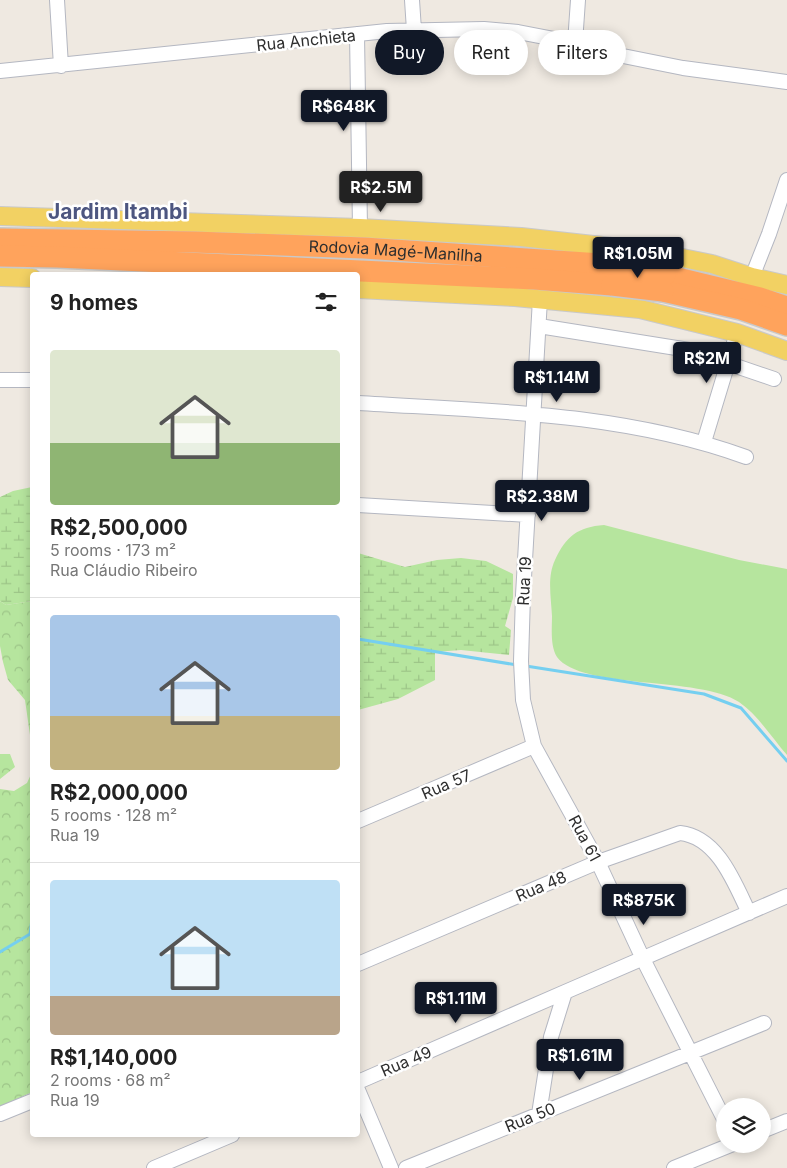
<!DOCTYPE html>
<html lang="en">
<head>
<meta charset="utf-8">
<style>
  body { margin:0; font-family:Inter,sans-serif; background:#f2f2f2; color:#222; height:100vh; display:flex; flex-direction:column; font-size:19px; white-space:nowrap }
  * { box-sizing:border-box; margin:0 }
  p { font-size:16px; color:#767676 }
  .icon { flex:none; width:28px; height:28px; fill:none; stroke:currentColor; stroke-width:2; stroke-linecap:round; stroke-linejoin:round }
  .map { position:relative; flex:1; overflow:hidden }
  .details { position:absolute; left:30px; top:272px; width:330px; height:865px; display:flex; flex-direction:column; background:#fff; border-radius:5px; box-shadow:0 2px 12px #0003 }
  .details>* { flex:none }
  .hud { position:absolute; left:375px; top:30px; width:336px; height:45px; display:flex; gap:10px }
  .controls { position:absolute; left:716px; top:1098px; display:grid; gap:10px }
  .controls a { display:grid; place-items:center; width:55px; height:55px; border-radius:50%; background:#fff; box-shadow:0 2px 12px #0003; font-size:25px }
  .price { position:absolute; translate:-50% -42px; padding:0 11px; border-radius:5px; background:#111827; color:#fff; font-size:16px; line-height:32px; filter:drop-shadow(0 1px 2px #0008) }
  .price::after { content:''; position:absolute; left:50%; top:30px; width:15px; height:11px; margin-left:-8px; background:inherit; clip-path:polygon(0 0,100% 0,50% 100%) }
  .price.on { background:#222; color:#fff }
  ul { padding:0; list-style:none }
  li { display:grid; align-content:center; gap:10px; height:265px; padding:0 20px }
  li+li { border-top:1px solid #e0e0e0 }
  li span { display:grid; place-items:center; height:155px; border-radius:5px; color:#555 }
  li>.icon { margin-inline-start:auto }
  span .icon { width:90px; height:90px; fill:#fffc; stroke-width:1 }
  li b { font-size:21px }
  h2 { display:flex; justify-content:space-between; align-items:center; height:60px; padding:0 20px; font-size:21px }
  .chip { padding:0 18px; border-radius:22px; background:#fff; box-shadow:0 2px 12px #0003; font-size:18px; line-height:45px }
  .chip.on { background:#111827; color:#fff }
  .map>svg:first-child { display:block }
  .grass { fill:#b6e59e }
  .forest { fill:url(#forest-crowns) }
  .wetland { fill:url(#wetland-marsh) }
  .lines { fill:none; stroke-linecap:round; stroke-linejoin:round }
  .stream { stroke:#75cff0; stroke-width:3 }
  .minor-casing { stroke:#b4b7c1; stroke-width:16 }
  .major-casing { stroke:#c9c9c9; stroke-width:20 }
  .highway-casing { stroke:#c9c9c9; stroke-width:24 }
  .minor { stroke:#fff; stroke-width:14 }
  .major { stroke:#f2d163; stroke-width:18 }
  .highway { stroke:#ffa35c; stroke-width:21 }
  .highway-bridge-casing { stroke:#c9c9c9; stroke-width:24; stroke-linecap:butt }
  .highway-bridge { stroke:#ffa35c; stroke-width:21 }
  .labels { text-anchor:middle; stroke-width:5; stroke-linejoin:round; paint-order:stroke }
  .street-label { font-size:16px; fill:#2e2e2e; stroke:#fff }
  .district-label { font-size:21px; font-weight:bold; fill:#4d5680; stroke:#fff }
</style>
</head>
<body>
<div class="map">
<svg width="787" height="1168" viewBox="0 0 787 1168">
  <defs>
    <pattern id="forest-crowns" width="20" height="18" patternUnits="userSpaceOnUse" patternTransform="scale(1.25)"><rect width="20" height="18" fill="#b6e59e"/><path d="M2 6a3 3 0 1 1 6 0M12 15a3 3 0 1 1 6 0" fill="none" stroke="#9dc588"/></pattern>
    <pattern id="wetland-marsh" width="20" height="14" patternUnits="userSpaceOnUse" patternTransform="scale(1.25)"><rect width="20" height="14" fill="#b6e59e"/><path d="M1 5h8M5 5V1M11 12h8M15 12V8" fill="none" stroke="#9dc588"/></pattern>
  </defs>
  <rect width="100%" height="100%" fill="#efe9e1"/>
  <!-- grass -->
  <path class="grass" d="M604,525l135,35 48,9v186c-15,-17 -29,-40 -48,-53 -39,-26 -158,-12 -182,-45 -7,-11 -5,-29 -5,-41 -1,-19 -5,-39 3,-56 11,-24 23,-33 49,-35z"/>
  <!-- forest -->
  <path class="forest" d="M0,601l6,4 26,-4v148l-7,-49 -17,-20 -5,-18 -3,-16z
    M0,754h10l5,13 -15,12z
    M32,772v320l-32,15v-318l14,2 13,-8z"/>
  <!-- wetland -->
  <path class="wetland" d="M32,487v114l-26,4 -6,-4v-104l13,-6z
    M358,553l47,14 32,-7 24,-2 25,3 27,13v24l-8,28 6,4 -2,25 -48,-5 -26,2v28l-37,19 -40,11z"/>
  <g class="lines">
    <!-- stream -->
    <path class="stream" d="M358,639l159,26
      M526,666l178,28 37,14 46,53
      M0,952l30,-18 2,-15"/>
    <!-- minor casing -->
    <g class="minor-casing">
      <path id="minor" d="M57,0l4,66
        M412,0l2,30
        M357,34l3,194
        M575,43l3,-43
        M0,71l387,-40 97,-2 34,3 57,11 48,13 60,12 104,14
        M752,277l17,-43 18,-54
        M540,299l-17,296 -2,66 2,39 11,46 64,116 45,97 82,162
        M539,326l150,24 85,29
        M0,380h32
        M358,403c129,8 265,9 388,54
        M704,442l33,-109
        M358,505l170,10
        M358,821l176,-75
        M358,964l240,-102 82,-29c38,4 55,51 69,80
        M358,1082l207,-90
        M358,1090l33,78
        M0,1114l32,-13
        M539,1114l12,-77 14,-45 222,-96
        M762,1131l25,-10
        M154,1168l78,-33
        M406,1168l358,-145
        M674,1168l59,-24"/>
    </g>
    <!-- major casing -->
    <g class="major-casing">
      <path id="major" d="M0,216l360,12 161,9 127,14 64,13 40,13 35,8
        M0,277l32,1
        M358,289l157,8 125,12 97,24 50,18"/>
    </g>
    <!-- highway casing -->
    <g class="highway-casing">
      <g id="highway">
        <path id="s1" d="M0,239l194,3 170,6 252,17"/>
        <path d="M0,256l57,1 477,22 78,6"/>
        <path d="M665,275l95,23 27,9"/>
        <path d="M663,291l78,18 46,16"/>
      </g>
    </g>
    <!-- minor -->
    <use href="#minor" class="minor"/>
    <!-- major -->
    <use href="#major" class="major"/>
    <!-- highway -->
    <use href="#highway" class="highway"/>
    <!-- highway-bridge casing -->
    <g class="highway-bridge-casing">
      <path id="highway-bridge" d="M616,265l49,10
        M612,285l51,6"/>
    </g>
    <!-- highway-bridge -->
    <use href="#highway-bridge" class="highway-bridge"/>
  </g>
  <g class="labels">
    <!-- street labels -->
    <g class="street-label">
      <text transform="translate(306 40) rotate(-6)" y="6">Rua Anchieta</text>
      <text dy="6" stroke="none"><textPath href="#s1" startOffset="396">Rodovia Magé-Manilha</textPath></text>
      <text transform="translate(524 581) rotate(-87)" y="6">Rua 19</text>
      <text transform="translate(446 784) rotate(-23)" y="6">Rua 57</text>
      <text transform="translate(585 838) rotate(62)" y="6">Rua 61</text>
      <text transform="translate(541 886) rotate(-23)" y="6">Rua 48</text>
      <text transform="translate(406 1061) rotate(-23)" y="6">Rua 49</text>
      <text transform="translate(530 1117) rotate(-22)" y="6">Rua 50</text>
    </g>
    <!-- district labels -->
    <g class="district-label">
      <text x="118" y="219">Jardim Itambi</text>
    </g>
  </g>
</svg>
<div class="controls">
<a><svg class="icon" aria-label="layers" viewBox="0 0 24 24"><path d="M12 4l9 5-9 5-9-5zM3 14l9 5 9-5"/></svg></a>
</div>
<b class="price" style="left:344px;top:132px">R$648K</b>
<b class="price on" style="left:381px;top:213px">R$2.5M</b>
<b class="price" style="left:638px;top:279px">R$1.05M</b>
<b class="price" style="left:707px;top:384px">R$2M</b>
<b class="price" style="left:557px;top:403px">R$1.14M</b>
<b class="price" style="left:542px;top:522px">R$2.38M</b>
<b class="price" style="left:644px;top:926px">R$875K</b>
<b class="price" style="left:456px;top:1024px">R$1.11M</b>
<b class="price" style="left:580px;top:1081px">R$1.61M</b>
<div class="hud">
<a class="chip on">Buy</a>
<a class="chip">Rent</a>
<a class="chip">Filters</a>
</div>
<section class="details">
<h2>9 homes<svg class="icon" aria-label="filters" viewBox="0 0 24 24"><path d="M4 7h16M4 17h16"/><circle cx="9" cy="7" r="2"/><circle cx="15" cy="17" r="2"/></svg></h2>
<ul>
<li><span style="background:linear-gradient(#dfe7d0 60%,#8fb573 0)"><svg class="icon" aria-label="home" viewBox="0 0 24 24"><path d="M3 11l9-7 9 7M6 9v11h12V9"/></svg></span><div><b>R$2,500,000</b><p>5 rooms · 173 m²</p><p>Rua Cláudio Ribeiro</p></div></li>
<li><span style="background:linear-gradient(#a9c7e8 65%,#c2b280 0)"><svg class="icon" aria-label="home" viewBox="0 0 24 24"><path d="M3 11l9-7 9 7M6 9v11h12V9"/></svg></span><div><b>R$2,000,000</b><p>5 rooms · 128 m²</p><p>Rua 19</p></div></li>
<li><span style="background:linear-gradient(#bfe0f5 75%,#b9a48a 0)"><svg class="icon" aria-label="home" viewBox="0 0 24 24"><path d="M3 11l9-7 9 7M6 9v11h12V9"/></svg></span><div><b>R$1,140,000</b><p>2 rooms · 68 m²</p><p>Rua 19</p></div></li>
</ul>
</section>
</div>
</body>
</html>
